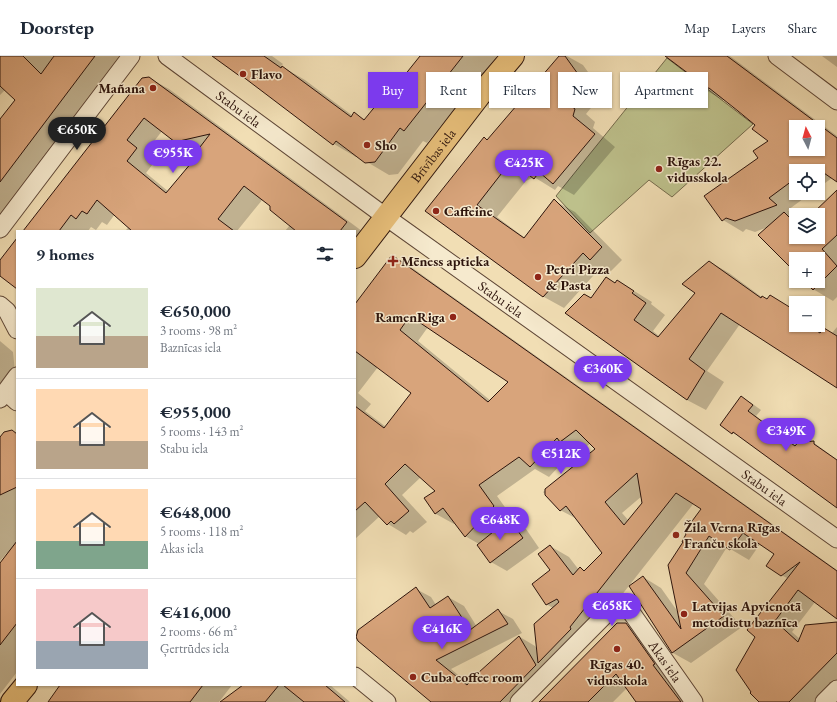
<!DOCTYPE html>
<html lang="en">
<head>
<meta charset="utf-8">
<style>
  body { margin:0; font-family:"EB Garamond",serif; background:#f2f2f3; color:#1f2937; height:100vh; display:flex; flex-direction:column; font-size:15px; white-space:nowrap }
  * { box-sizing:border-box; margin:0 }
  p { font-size:13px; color:#747a83 }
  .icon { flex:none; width:22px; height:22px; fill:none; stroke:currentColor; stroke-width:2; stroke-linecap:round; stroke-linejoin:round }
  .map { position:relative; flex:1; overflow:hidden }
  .drawer { position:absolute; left:16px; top:174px; width:340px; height:456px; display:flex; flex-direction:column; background:#fff; border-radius:0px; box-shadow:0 1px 3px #0004 }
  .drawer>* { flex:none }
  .banner { position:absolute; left:368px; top:16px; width:380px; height:36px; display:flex; gap:8px }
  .needle { width:26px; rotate:354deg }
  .controls { position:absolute; left:789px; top:64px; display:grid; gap:8px }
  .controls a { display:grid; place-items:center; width:36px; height:36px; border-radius:0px; background:#fff; box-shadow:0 1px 3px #0004; font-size:20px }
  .price { position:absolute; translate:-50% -34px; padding:0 9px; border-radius:14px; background:#7c3aed; color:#fff; font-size:13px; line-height:26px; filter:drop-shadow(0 1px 2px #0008) }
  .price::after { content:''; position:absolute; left:50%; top:24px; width:12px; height:9px; margin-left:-6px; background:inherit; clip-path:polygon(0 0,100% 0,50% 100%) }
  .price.selected { background:#222; color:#fff }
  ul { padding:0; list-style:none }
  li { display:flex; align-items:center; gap:12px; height:100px; padding:0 20px }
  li+li { border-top:1px solid #e0e1e3 }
  li span { display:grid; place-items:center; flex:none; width:112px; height:80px; border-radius:0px; color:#555 }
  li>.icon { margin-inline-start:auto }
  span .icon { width:48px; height:48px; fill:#fffc; stroke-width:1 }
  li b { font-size:17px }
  h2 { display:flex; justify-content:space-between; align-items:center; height:48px; padding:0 20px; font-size:17px }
  .chip { padding:0 14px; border-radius:0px; background:#fff; box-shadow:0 1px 3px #0004; font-size:14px; line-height:36px }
  .chip.selected { background:#7c3aed; color:#fff }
  header { display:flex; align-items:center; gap:24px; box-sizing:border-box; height:56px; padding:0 20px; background:#fff; border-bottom:1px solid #e0e1e3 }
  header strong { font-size:19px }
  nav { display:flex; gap:22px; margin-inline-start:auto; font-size:14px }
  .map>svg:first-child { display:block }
  .green { fill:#bdc08b; stroke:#756a4c }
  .shadow { fill:#0003; fill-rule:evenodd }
  .building { fill:#d8a47b; stroke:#2d140c; fill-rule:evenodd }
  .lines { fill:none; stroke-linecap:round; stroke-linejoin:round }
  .minor-casing { stroke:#5e4636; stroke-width:19 }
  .trunk-casing { stroke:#2d140c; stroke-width:24 }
  .minor { stroke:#f6eace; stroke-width:17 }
  .trunk { stroke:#e8bf7a; stroke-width:22 }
  .poi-dot { fill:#8f2418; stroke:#f6eace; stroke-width:1.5 }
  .labels { text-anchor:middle; stroke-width:3; stroke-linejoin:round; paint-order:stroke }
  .poi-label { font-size:14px; font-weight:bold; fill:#2d140c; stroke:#f6eace; text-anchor:start }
  .street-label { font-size:14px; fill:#2d140c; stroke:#f6eace }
</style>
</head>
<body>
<header>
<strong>Doorstep</strong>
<nav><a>Map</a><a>Layers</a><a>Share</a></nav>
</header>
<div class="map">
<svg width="837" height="646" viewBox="0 0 837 646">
  <rect width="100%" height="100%" fill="#f1deb4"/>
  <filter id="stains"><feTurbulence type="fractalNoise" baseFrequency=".005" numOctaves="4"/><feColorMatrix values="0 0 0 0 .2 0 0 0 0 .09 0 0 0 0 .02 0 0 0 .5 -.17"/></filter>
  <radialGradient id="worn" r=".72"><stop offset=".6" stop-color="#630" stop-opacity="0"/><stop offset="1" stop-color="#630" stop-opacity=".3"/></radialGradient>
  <!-- green -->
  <path class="green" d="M667,2l86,66 -81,73 -23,-17 -59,53 -34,-37z"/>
  <!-- shadow -->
  <path class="shadow" d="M0,0h119l-119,157v-92l17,-21 -11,-11 -6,6z
    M214,0h58l11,8 -2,2 24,14 48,36 2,-2 11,6 14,-13 42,-51h75l-70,87 -4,-2 -25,33 -9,1 -32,-19 -1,1 -22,-13 -69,-53z
    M561,0h6l16,9 20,28 -17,21 9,8 -2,6 22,19 -41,48 -16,-9 -3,4 -21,-13 -8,4 -29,36 28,21 30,-37 20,11 47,48 -11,11 -9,-5 -38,42 -20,-11 -118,-86 58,-73 3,2z
    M667,0h63l107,80v46l-5,-4 -14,10v-17h-22v22h15l-23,17 7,7 -3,1 4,2v17h22v-22h-5l24,-24v106l-4,4 -20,-12 -8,-8h13v-22h-22v13l-28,-45 -13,5 -9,-3 -3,3 -20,-12 47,-79 -13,-16 -31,-25h-3l-21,-12 -8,-12zM796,71h22v22h-22z
    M822,0h15v11z
    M149,22l20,11 197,145 -11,14v-17h-70l5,-6 -27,-26 -26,32h-112l4,-4 -14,-13 -8,11 -5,-3 -6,8 -5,-3 -3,4h-64zM162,75l34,22 -2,9 -25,30 -23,-19 10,-13 -10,-8z
    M392,201l19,10 426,303v47l-22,-15 -23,30 8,7 37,-16v59l-19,20h-58l-23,-32 52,-91 -8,-4 -6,-21 -15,-10 -11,16 -22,-13 -23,37 38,43 -51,36 -18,-10 -43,-67 13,-9 18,11 17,24 -9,-47 34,-56 -9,-6 -106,135 -64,64h-91l-17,-113 15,8 5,8 12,-8 16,9 13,21 21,-16 15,8 9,14 -71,36 18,15 51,-47 15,9 3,5 15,-43 -7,-4 5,-34 -1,-24 19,11 10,13 1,-2 5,3 19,-18 -25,-33 -19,-10 -17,-18 53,-43 -5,-6 -12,9 -4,-3 -26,28 -14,-8 -38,27 15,21 -3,3 17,9 13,19 -32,23 -16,-9 -12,-18 -14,-8 -9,-13 -2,1 -18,-10 -11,-15 12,-8 -16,-14 -19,18 25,27 -14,11 -3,-2 -4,4 -18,-11 -8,-8 -25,23v-234zM428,271l81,54 -18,20 -73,-60zM378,311l35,26 -27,34 -21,-16 6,-7 -13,-11zM642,440l1,7 -14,18 -7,-8z
    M710,206l19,11 34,25 33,13v14h20l-3,3 8,5h11l5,-6v60l-97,-63 -33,47 17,11 -18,28 -19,-10 -120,-87 51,-32 34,21 -1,2 14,11 -12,16 6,5 37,-44z
    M0,285l13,11 3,30 -16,14z
    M750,346l11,8 -5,6 40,31 7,-4 10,-1 23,17 -3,5 4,3v39l-95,-69 -9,-4 -11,-8z
    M17,378v238l-17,22v-129l8,-11 -1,-1 -7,8v-123z
    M626,568l17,10 47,68h-53l-10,-14 -14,14h-72z
    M62,629h170l-13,17h-170z
    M244,629h86l20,17h-128z"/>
  <!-- building -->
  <path class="building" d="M0,0h23l18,18 13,-18h41l-95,126v-63l15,-19 -15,-14z
    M212,0h52l17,12 1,-2 69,51 3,-5 10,8 13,-16 3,2 40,-50h43l-59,75 -4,-3 -25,34 -10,1 -29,-22 -3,4 -91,-69 -1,1z
    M559,0h6l18,25 -17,21 9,7 -2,7 22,18 -42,50 -14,-12 -5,7 -18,-14 -11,4 -28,36 47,33 30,-39 48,48 -12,13 -7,-7 -40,44 -118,-86 59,-74 3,3z
    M665,0h62l110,82v44l-16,-11h-25v7l-27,20 8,7 -42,16 -9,-3 -4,3 -18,-25 54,-38 -5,-7 15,-10 -16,-12 3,-4 -17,-14 -29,-23 -7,1 -8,-5 -1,-7zM796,71h22v22h-22z
    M149,21l198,145 -7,9h-44l-26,-21v-4l-26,-20 -26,33 16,12h-102l-35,-31 -10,14 -5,-3 -6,8 -5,-4 -12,16h-36l119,-153zM144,62l31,24 35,-8 -20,26 2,2 -26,31 -39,-32 10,-13 -10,-8z
    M837,134v45l-15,14 15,17 -24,24 -9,-9h14v-22h-22v14l-38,-38 26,-23 9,9h3v16h22v-22h-7z
    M17,182v51l-17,-13v-16z
    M392,199l445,316v48l-39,-29 -23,31 23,21 7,-17 32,-3v31l-48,49h-30l-9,-9 1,-1 -15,-22 19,-33 -8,-7 53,-68 -19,14 -15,-10 8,-12 -31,-21 -13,17 -21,-14 -23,37 38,43 -52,37 -43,-67 14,-10 38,53 -13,-64 15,-23h-1l4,-8 -2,-2 17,-23 -25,-16 -106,134 1,2 -33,34 -4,-39 25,-22 -2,-3 -11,6 -14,-21 18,-14 -12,-16 12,-9 23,30 7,-8 4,4 18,-18 -36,-47 -6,5 -15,-16v-6l50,-40 -19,-19 -16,12 -3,-4 -27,29 -11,-10 -40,28 15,21 -29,31 -22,-29 -8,6 -11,-16 11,-7 -30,-27 -20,20 24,27 -15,13 -3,-3 -4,4 -22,-23 -10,9v-105l29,22 27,-35 -56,-42v-47zM410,260l83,56 15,10 -20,20 -88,-72zM637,417l5,30 -18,22 -19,-23z
    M709,205l52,37 1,-2 5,3 3,-4 26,16v14h12l12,8 4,-5 13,8v52l-116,-75 -32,46 16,12 -18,29 -122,-87 19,-19 7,4 15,-21 9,6 2,-3 17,11 -2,2 14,10 -12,17 24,17 37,-44 -13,-9z
    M741,340l12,9 -5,6 47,35 5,-6 3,2 11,-1v3l23,16v48l-104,-76 -1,2 -12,-9z
    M12,374l5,4v53l-17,8v-58l4,-5z
    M509,463l14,19 -33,25 -13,-18z
    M17,485v82l-17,22v-82z
    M416,531l14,21 18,-12 22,34 28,-21 10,15 -72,36 31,25 11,-12 41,-37 17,29 -36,37h-69l-73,-61 -2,-4 2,-7z
    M617,567h9l29,41 -2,1 28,37h-45l-20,-28 -28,28h-49z
    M60,629h143l-13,17h-142z
    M243,629h36l-14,17h-45z
    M283,629h42l20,17h-41z"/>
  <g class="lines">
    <!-- minor casing -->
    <g class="minor-casing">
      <g id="minor">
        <path id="s1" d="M167,0l219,161 451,322"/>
        <path d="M777,0l60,45"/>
        <path d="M0,173l131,-173"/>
        <path d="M0,249l7,6 10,19"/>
        <path d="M6,336l11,10"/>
        <path d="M0,343l17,-23"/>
        <path d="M355,620l32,26"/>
        <path id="s2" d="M519,646l98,-99 9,2 68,97"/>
        <path d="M824,646l13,-13"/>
      </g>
    </g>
    <!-- trunk casing -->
    <g class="trunk-casing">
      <g id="trunk">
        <path id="s3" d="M355,201l124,-161 34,-40"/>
        <path d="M12,646l14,-17"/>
      </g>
    </g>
    <!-- minor -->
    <use href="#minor" class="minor"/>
    <!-- trunk -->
    <use href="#trunk" class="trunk"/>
  </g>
  <!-- markers -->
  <g class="poi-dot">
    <circle cx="243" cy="18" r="4"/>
    <circle cx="153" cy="32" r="4"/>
    <circle cx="367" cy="89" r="4"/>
    <circle cx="659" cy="113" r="4"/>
    <circle cx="436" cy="155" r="4"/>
    <path d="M391 199h4v4h4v4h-4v4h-4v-4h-4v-4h4z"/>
    <circle cx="538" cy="221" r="4"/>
    <circle cx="453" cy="261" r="4"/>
    <circle cx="676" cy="479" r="4"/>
    <circle cx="684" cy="558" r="4"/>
    <circle cx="617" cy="593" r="4"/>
    <circle cx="413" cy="621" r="4"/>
  </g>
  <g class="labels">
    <!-- poi labels -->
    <g class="poi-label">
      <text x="251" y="23">Flavo</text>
      <text x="145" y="37" text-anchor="end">Mañana</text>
      <text x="375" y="94">Sho</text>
      <text x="667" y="110">Rīgas 22.<tspan x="667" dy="16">vidusskola</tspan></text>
      <text x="444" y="160">Caffeine</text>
      <text x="401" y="210">Mēness aptieka</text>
      <text x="546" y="218">Petri Pizza<tspan x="546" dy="16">&amp; Pasta</tspan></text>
      <text x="445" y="266" text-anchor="end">RamenRiga</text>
      <text x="684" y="476">Žila Verna Rīgas<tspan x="684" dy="16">Franču skola</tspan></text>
      <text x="692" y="555">Latvijas Apvienotā<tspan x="692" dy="16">metodistu baznīca</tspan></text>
      <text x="617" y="613" text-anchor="middle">Rīgas 40.<tspan x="617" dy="16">vidusskola</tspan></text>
      <text x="421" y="626">Cuba coffee room</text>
    </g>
    <!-- street labels -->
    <g class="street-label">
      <text dy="5" stroke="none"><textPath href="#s1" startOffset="89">Stabu iela</textPath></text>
      <text dy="5" stroke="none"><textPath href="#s3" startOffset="128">Brīvības iela</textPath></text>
      <text dy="5" stroke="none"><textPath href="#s1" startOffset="413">Stabu iela</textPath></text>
      <text dy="5" stroke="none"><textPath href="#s1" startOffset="737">Stabu iela</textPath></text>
      <text dy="5" stroke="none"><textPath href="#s2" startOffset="217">Akas iela</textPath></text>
    </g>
  </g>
  <rect width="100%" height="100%" filter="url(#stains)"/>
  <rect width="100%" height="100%" fill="url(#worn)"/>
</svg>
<div class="controls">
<a><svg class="needle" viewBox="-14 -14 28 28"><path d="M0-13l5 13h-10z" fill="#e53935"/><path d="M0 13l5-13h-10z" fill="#747a83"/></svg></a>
<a><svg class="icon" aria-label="locate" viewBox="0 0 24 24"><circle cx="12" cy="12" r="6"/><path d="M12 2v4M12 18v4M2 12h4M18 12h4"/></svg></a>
<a><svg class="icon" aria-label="layers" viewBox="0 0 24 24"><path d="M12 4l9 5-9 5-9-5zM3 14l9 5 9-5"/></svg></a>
<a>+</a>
<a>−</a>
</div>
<b class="price selected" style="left:77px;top:95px">€650K</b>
<b class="price" style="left:173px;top:118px">€955K</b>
<b class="price" style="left:524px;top:128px">€425K</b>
<b class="price" style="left:603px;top:334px">€360K</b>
<b class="price" style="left:786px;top:396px">€349K</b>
<b class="price" style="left:561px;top:419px">€512K</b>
<b class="price" style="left:500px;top:485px">€648K</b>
<b class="price" style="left:612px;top:571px">€658K</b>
<b class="price" style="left:442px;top:594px">€416K</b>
<div class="banner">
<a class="chip selected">Buy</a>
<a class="chip">Rent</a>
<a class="chip">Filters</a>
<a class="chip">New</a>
<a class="chip">Apartment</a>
</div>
<section class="drawer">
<h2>9 homes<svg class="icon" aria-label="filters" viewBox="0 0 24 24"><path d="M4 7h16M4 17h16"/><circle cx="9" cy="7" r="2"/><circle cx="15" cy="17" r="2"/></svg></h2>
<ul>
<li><span style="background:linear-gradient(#dfe7d0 60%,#b9a48a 0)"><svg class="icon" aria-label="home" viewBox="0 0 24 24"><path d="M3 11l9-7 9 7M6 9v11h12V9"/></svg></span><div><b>€650,000</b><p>3 rooms · 98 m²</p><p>Baznīcas iela</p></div></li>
<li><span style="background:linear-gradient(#ffd9b3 65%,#b9a48a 0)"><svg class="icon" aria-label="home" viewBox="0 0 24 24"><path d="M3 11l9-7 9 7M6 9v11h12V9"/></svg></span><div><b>€955,000</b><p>5 rooms · 143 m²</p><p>Stabu iela</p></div></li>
<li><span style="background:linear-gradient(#ffd9b3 65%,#7fa58c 0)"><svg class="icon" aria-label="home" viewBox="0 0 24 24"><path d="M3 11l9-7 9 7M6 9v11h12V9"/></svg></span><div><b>€648,000</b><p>5 rooms · 118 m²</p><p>Akas iela</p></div></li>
<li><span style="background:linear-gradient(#f6c9c9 65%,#9aa5b1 0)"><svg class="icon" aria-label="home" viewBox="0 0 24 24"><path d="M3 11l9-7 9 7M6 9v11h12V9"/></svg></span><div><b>€416,000</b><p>2 rooms · 66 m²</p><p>Ģertrūdes iela</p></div></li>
</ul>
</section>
</div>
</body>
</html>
